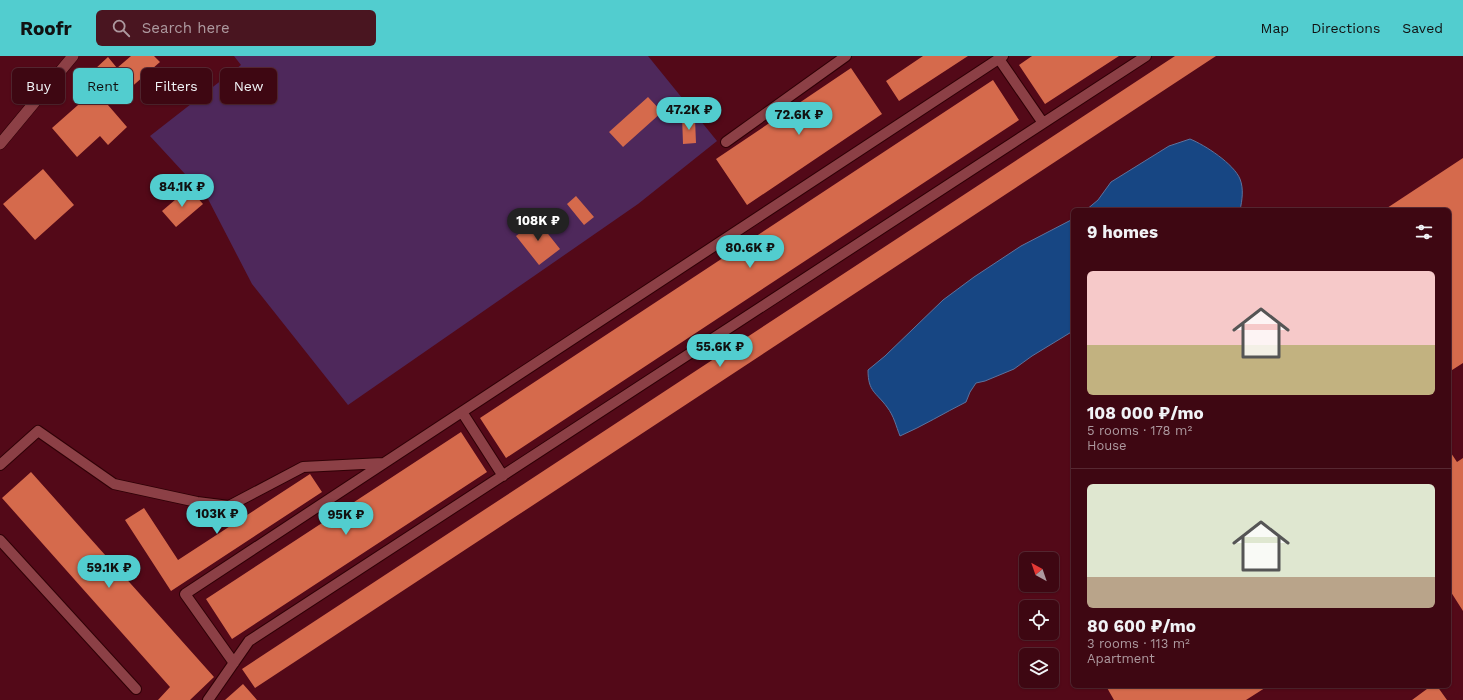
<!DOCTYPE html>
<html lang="en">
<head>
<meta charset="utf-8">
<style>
  body { margin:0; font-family:"Work Sans",sans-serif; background:#491520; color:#f1f3f6; height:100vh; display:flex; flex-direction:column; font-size:15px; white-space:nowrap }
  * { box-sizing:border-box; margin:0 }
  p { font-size:13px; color:#ad999f }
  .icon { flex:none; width:22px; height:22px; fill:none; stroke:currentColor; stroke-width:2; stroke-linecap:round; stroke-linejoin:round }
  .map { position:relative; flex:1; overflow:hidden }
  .side { position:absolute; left:1071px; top:152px; width:380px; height:480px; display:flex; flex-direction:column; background:#3e0712; border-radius:6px; box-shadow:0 1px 3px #0004,0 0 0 1px #572832 }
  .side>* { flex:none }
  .top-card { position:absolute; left:12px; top:12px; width:380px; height:36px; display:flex; gap:8px }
  .needle { width:26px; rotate:320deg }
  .buttons { position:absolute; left:1019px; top:496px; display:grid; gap:8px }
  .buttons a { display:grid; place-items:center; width:40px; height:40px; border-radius:6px; background:#3e0712; box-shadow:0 1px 3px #0004,0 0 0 1px #572832; font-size:20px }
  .price { position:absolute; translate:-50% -34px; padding:0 9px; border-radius:14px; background:#52cdcf; color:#111; font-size:13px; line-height:26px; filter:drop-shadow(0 1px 2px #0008) }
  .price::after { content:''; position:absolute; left:50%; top:24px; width:12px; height:9px; margin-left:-6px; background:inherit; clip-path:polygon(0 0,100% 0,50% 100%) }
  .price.selected { background:#222; color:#fff }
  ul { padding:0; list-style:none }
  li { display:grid; align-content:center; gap:8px; height:212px; padding:0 16px }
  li+li { border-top:1px solid #572832 }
  li span { display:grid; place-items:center; height:124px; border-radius:6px; color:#555 }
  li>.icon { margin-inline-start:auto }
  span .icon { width:72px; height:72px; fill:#fffc; stroke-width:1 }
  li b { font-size:17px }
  h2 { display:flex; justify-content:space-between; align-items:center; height:48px; padding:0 16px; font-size:17px }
  .pill { padding:0 14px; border-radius:6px; background:#3e0712; box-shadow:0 1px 3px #0004,0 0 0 1px #572832; font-size:14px; line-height:36px }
  .pill.selected { background:#52cdcf; color:#111 }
  header { display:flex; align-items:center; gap:24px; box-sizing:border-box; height:56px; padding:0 20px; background:#52cdcf; color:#111 }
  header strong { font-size:19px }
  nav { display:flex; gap:22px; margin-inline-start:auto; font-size:14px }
  .search { width:280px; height:36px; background:#491520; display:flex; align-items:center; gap:10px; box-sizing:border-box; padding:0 14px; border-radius:6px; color:#ad999f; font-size:15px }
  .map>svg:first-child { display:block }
  .green { fill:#4e285b }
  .water { fill:#174683; stroke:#5c729d }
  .building { fill:#d56a4c }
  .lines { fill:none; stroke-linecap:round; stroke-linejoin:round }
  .service-casing { stroke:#2f0006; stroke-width:12 }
  .minor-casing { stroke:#2f0006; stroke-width:12 }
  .service { stroke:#8c4046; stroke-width:10 }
  .minor { stroke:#8c4046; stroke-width:11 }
</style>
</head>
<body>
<header>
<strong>Roofr</strong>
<div class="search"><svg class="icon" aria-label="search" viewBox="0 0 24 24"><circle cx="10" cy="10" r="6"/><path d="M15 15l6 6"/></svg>Search here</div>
<nav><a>Map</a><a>Directions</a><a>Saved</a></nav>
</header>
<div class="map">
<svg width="1463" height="644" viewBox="0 0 1463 644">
  <rect width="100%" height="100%" fill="#530918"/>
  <!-- green -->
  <path class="green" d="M234,0h414l69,85 -79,63 -290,201 -96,-121 -44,-85 -58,-63 91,-71z"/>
  <!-- water -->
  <path class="water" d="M1190,83c15,6 44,25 50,40 4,10 2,22 0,31h-154l12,-10 13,-18 58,-36z
    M1073,163v112l-41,25 -18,13 -29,12 -9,2 -6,9 -4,10c-22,11 -43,24 -66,34 -4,-10 -6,-20 -13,-29 -11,-15 -19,-15 -19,-37l17,-14 58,-56 31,-23 47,-31z"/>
  <!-- building -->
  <path class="building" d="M131,0h23l6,6 -40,35 -25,-28 13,-12 9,11z
    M923,0h45l-69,45 -13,-20z
    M1032,0h87l-74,48 -26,-39z
    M1175,0h41l-961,632 -13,-19z
    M851,12l31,46 -135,91 -31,-46z
    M993,24l26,40 -513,338 -26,-40z
    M95,34l32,37 -19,18 -8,-9 -23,21 -25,-29z
    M648,41l14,15 -39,35 -14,-15z
    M682,60l13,3 1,24 -13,1z
    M1463,102v205l-14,9v-162h-65z
    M43,113l31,36 -39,35 -32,-36z
    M189,132l14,16 -27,23 -14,-16z
    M576,140l18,21 -10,8 -17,-21z
    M537,164l23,29 -21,16 -23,-29z
    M461,376l26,40 -255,167 -26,-40z
    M1449,394l8,12 6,-4v153l-14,-22z
    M31,416l183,205 -24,23h-32l12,-13 -168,-189z
    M310,418l12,18 -151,99 -46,-71 19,-12 34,52z
    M243,628l14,16h-32z
    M1106,630h162l-22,14h-132z
    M1431,630h6l10,14h-35z"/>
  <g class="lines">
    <!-- service casing -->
    <g class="service-casing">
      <path id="service" d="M999,3l44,64
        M726,86l120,-86
        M462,356l41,64
        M0,409l38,-34 76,53 83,18 32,4 74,-39 80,-4
        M0,484l136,149
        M234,607l-49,-69 818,-538
        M208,644l41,-59 897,-585"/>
    </g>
    <!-- minor casing -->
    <g class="minor-casing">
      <path id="minor" d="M0,88l73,-88"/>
    </g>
    <!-- service -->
    <use href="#service" class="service"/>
    <!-- minor -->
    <use href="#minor" class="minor"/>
  </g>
</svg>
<div class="buttons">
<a><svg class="needle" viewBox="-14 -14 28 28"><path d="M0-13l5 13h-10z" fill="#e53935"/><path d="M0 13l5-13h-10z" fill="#ad999f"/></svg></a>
<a><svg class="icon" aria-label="locate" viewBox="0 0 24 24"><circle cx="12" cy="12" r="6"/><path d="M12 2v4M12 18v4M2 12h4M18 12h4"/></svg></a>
<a><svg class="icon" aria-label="layers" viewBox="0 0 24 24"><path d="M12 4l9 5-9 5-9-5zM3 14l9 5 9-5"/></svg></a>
</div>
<b class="price" style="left:689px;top:75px">47.2K ₽</b>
<b class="price" style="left:799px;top:80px">72.6K ₽</b>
<b class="price" style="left:182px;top:152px">84.1K ₽</b>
<b class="price selected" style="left:538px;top:186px">108K ₽</b>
<b class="price" style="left:750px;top:213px">80.6K ₽</b>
<b class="price" style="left:720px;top:312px">55.6K ₽</b>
<b class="price" style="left:217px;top:479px">103K ₽</b>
<b class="price" style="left:346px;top:480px">95K ₽</b>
<b class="price" style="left:109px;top:533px">59.1K ₽</b>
<div class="top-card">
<a class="pill">Buy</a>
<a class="pill selected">Rent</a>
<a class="pill">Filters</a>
<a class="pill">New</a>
</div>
<section class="side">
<h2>9 homes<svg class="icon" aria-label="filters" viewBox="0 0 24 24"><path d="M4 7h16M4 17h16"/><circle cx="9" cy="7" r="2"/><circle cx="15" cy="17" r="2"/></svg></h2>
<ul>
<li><span style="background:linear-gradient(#f6c9c9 60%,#c2b280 0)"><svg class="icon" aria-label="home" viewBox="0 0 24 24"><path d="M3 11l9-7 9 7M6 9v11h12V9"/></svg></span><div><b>108 000 ₽/mo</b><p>5 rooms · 178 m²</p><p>House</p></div></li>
<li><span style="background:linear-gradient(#dfe7d0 75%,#b9a48a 0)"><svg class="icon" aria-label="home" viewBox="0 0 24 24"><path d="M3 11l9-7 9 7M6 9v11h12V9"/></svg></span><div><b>80 600 ₽/mo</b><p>3 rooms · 113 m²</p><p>Apartment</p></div></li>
</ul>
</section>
</div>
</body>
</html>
